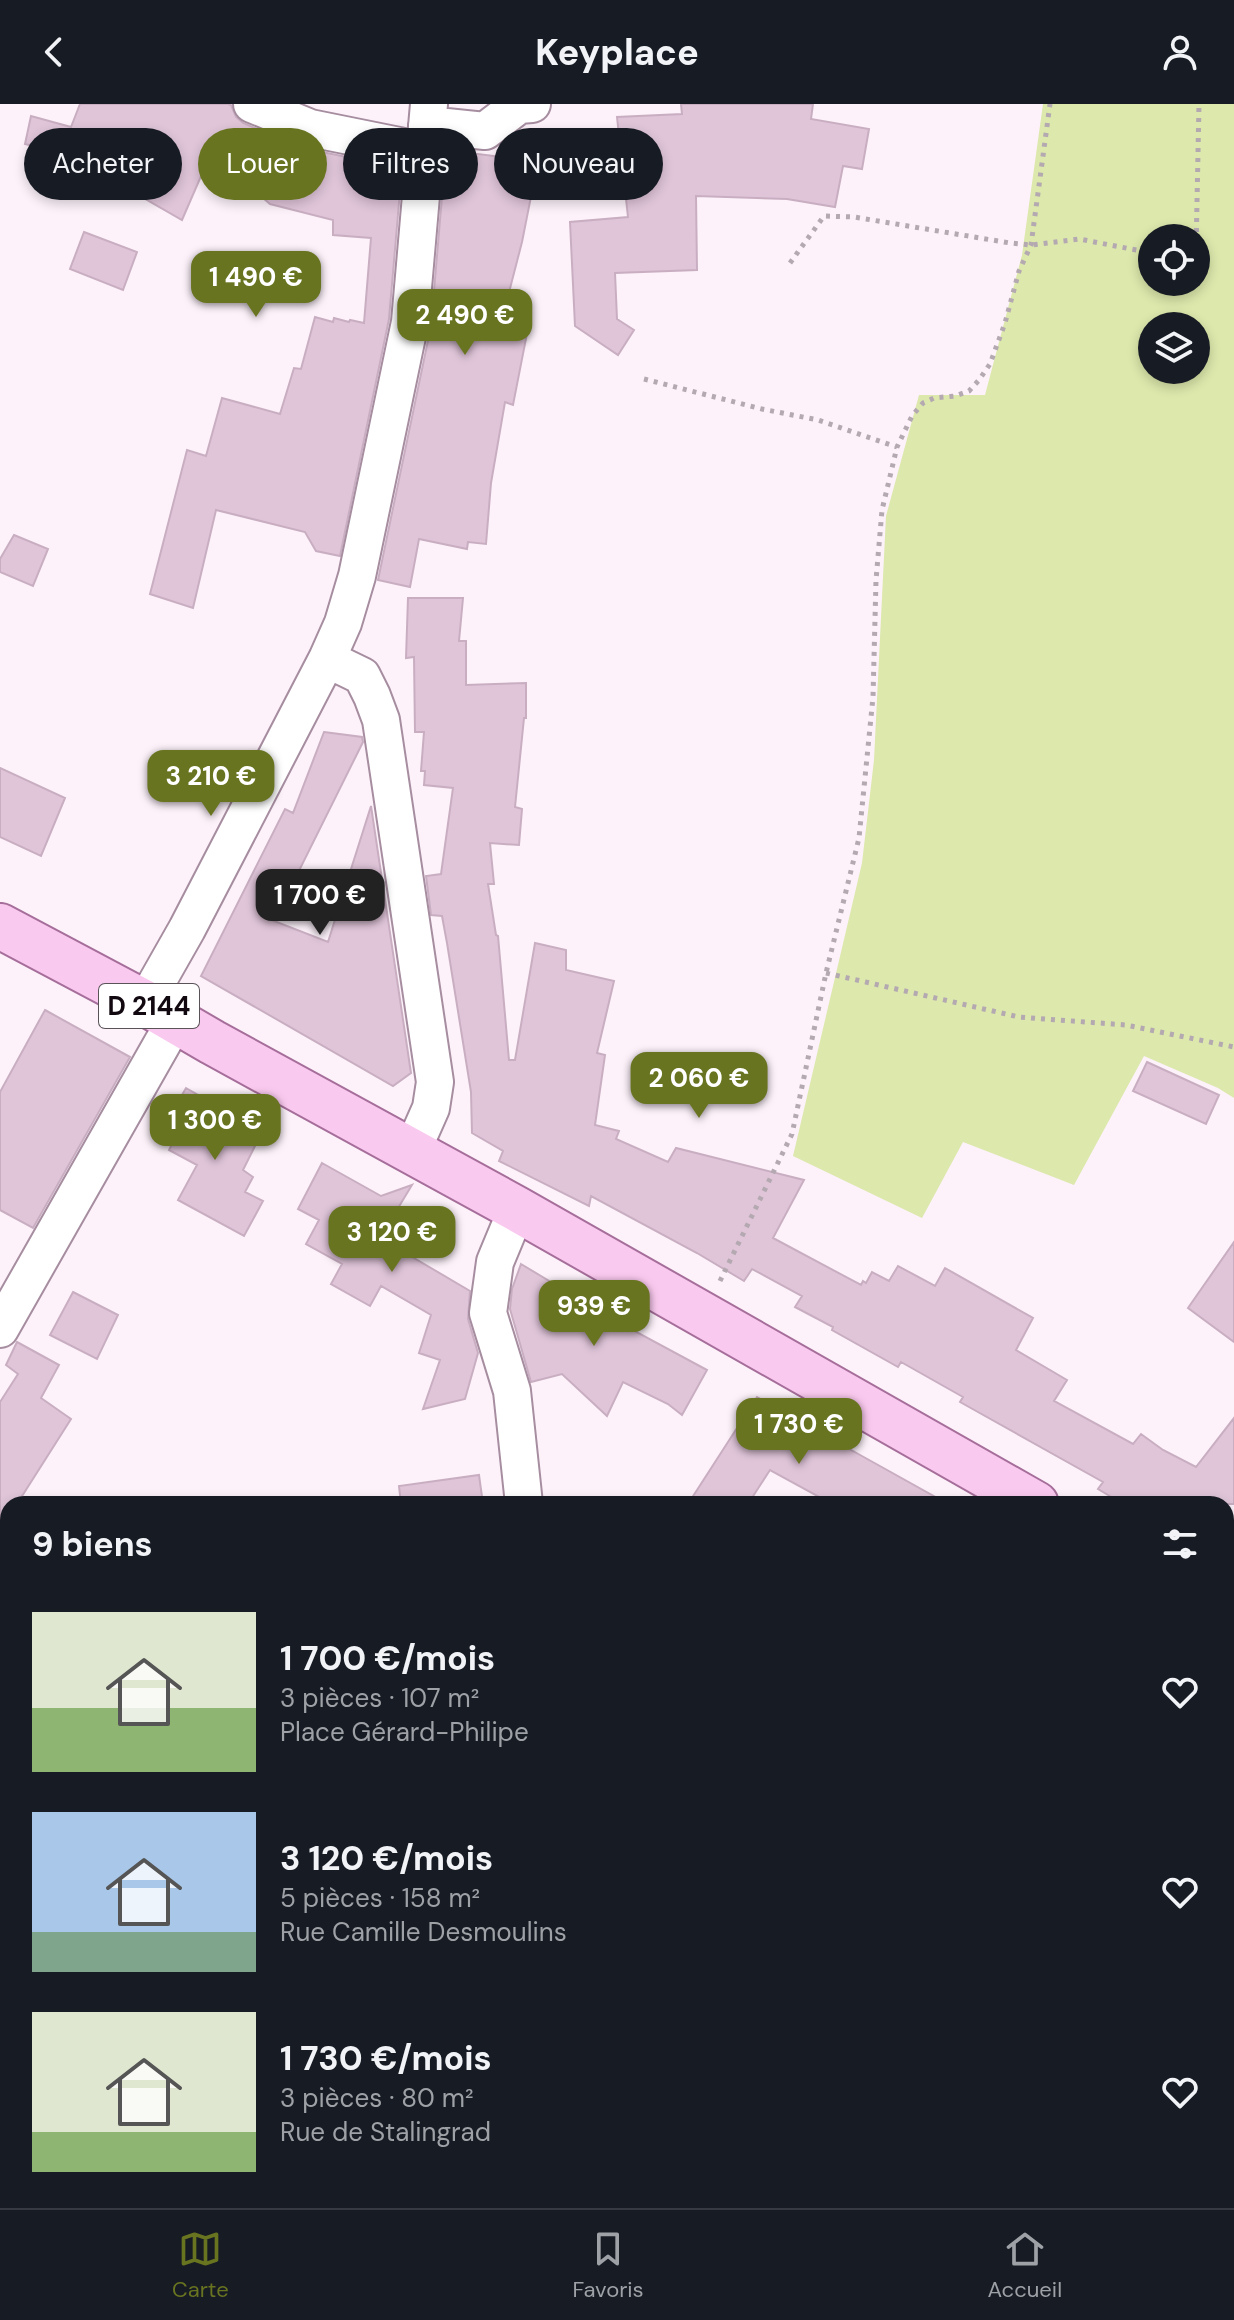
<!DOCTYPE html>
<html lang="fr">
<head>
<meta charset="utf-8">
<style>
  body { margin:0; font-family:"DM Sans",sans-serif; background:#242831; color:#f1f3f6; height:100vh; display:flex; flex-direction:column; font-size:30px; white-space:nowrap }
  * { box-sizing:border-box; margin:0 }
  p { font-size:26px; color:#9ea1a6 }
  .icon { flex:none; width:44px; height:44px; fill:none; stroke:currentColor; stroke-width:2; stroke-linecap:round; stroke-linejoin:round }
  .map { position:relative; flex:1; overflow:hidden }
  .sheet { position:absolute; left:0px; top:1392px; width:1234px; height:712px; display:flex; flex-direction:column; background:#171b24; border-radius:24px 24px 0 0; box-shadow:0 4px 12px #0003 }
  .sheet>* { flex:none }
  .top-card { position:absolute; left:24px; top:24px; width:800px; height:72px; display:flex; gap:16px }
  .tools { position:absolute; left:1138px; top:120px; display:grid; gap:16px }
  .tools a { display:grid; place-items:center; width:72px; height:72px; border-radius:50%; background:#171b24; box-shadow:0 4px 12px #0003; font-size:40px }
  .price { position:absolute; translate:-50% -68px; padding:0 18px; border-radius:16px; background:#687420; color:#fff; font-size:26px; line-height:52px; filter:drop-shadow(0 2px 4px #0008) }
  .price::after { content:''; position:absolute; left:50%; top:48px; width:24px; height:18px; margin-left:-12px; background:inherit; clip-path:polygon(0 0,100% 0,50% 100%) }
  .price.active { background:#222; color:#fff }
  ul { padding:0; list-style:none }
  li { display:flex; align-items:center; gap:24px; height:200px; padding:0 32px }
  li span { display:grid; place-items:center; flex:none; width:224px; height:160px; border-radius:0px; color:#555 }
  li>.icon { margin-inline-start:auto }
  span .icon { width:96px; height:96px; fill:#fffc; stroke-width:1 }
  li b { font-size:34px }
  h2 { display:flex; justify-content:space-between; align-items:center; height:96px; padding:0 32px; font-size:34px }
  .pill { padding:0 28px; border-radius:36px; background:#171b24; box-shadow:0 4px 12px #0003; font-size:28px; line-height:72px }
  .pill.active { background:#687420; color:#fff }
  header { display:flex; justify-content:space-between; align-items:center; height:104px; padding:0 32px; background:#171b24; font-size:36px; font-weight:800 }
  .dock { display:flex; justify-content:space-around; align-items:center; height:112px; border-top:2px solid #363941; background:#171b24; font-size:22px; color:#9ea1a6 }
  .dock a { display:grid; justify-items:center; gap:4px }
  .dock .active { color:#687420 }
  .map>svg:first-child { display:block }
  .green { fill:#dce8ac; fill-rule:evenodd }
  .building { fill:#e0c5d9; stroke:#c9aec2; stroke-width:2 }
  .lines { fill:none; stroke-linecap:round; stroke-linejoin:round }
  .street-casing { stroke:#a68da0; stroke-width:40 }
  .primary-casing { stroke:#a66e9a; stroke-width:48 }
  .path { stroke:#b4a9b1; stroke-width:5; stroke-dasharray:4 6; stroke-linecap:butt }
  .street { stroke:#fff; stroke-width:36 }
  .primary { stroke:#fac9ef; stroke-width:44 }
  .labels { text-anchor:middle; stroke-width:8; stroke-linejoin:round; paint-order:stroke }
  .shield { fill:#fff; stroke:#595358; stroke-width:2 }
  .shield-label { font-size:26px; font-weight:bold; fill:#120910 }
</style>
</head>
<body>
<header><svg class="icon" aria-label="back" viewBox="0 0 24 24"><path d="M15 5l-7 7 7 7"/></svg>Keyplace<svg class="icon" aria-label="person" viewBox="0 0 24 24"><circle cx="12" cy="8" r="4"/><path d="M4 21q1-7 8-7t8 7"/></svg></header>
<div class="map">
<svg width="1234" height="2104" viewBox="0 0 1234 2104">
  <rect width="100%" height="100%" fill="#fdf2fa"/>
  <!-- green -->
  <path class="green" d="M1043,0h191v994l-16,-10 -74,-32 -70,129 -111,-43 -41,76 -129,-62 69,-293 12,-103 12,-244 33,-121h66l37,-140zM1152,134h44v44h-44zM1152,222h44v44h-44z"/>
  <!-- building -->
  <path class="building" d="M80,0h148l3,1 5,12 7,6 59,25 100,20 -13,151 -49,237 -24,-5 -11,-19 -89,-22 -23,98 -43,-14 37,-144 19,6 16,-58 58,16 14,-46 7,1 14,-52 18,5 1,-4 15,4 1,-2 14,3 7,-85 -38,-3v-15l-63,-16 -28,-24 -4,7 -30,-27 -26,60 -56,-32 -77,-17 4,-20 -28,-7 6,-28 40,11z
    M681,0h132l-2,15 58,10 -7,40 -19,-3 -8,41 -48,-8 -91,-3 1,74 -82,3 2,46 17,11 -16,25 -43,-29 -5,-104 58,-5 -11,-100 65,-3z
    M515,31l28,1 -21,106 -15,58 24,13 -18,92 -8,-3 -14,81 -5,61 -18,-2 -1,7 -48,-10 -9,48 -32,-7 53,-254 15,-176 64,8 2,-21z
    M84,128l53,20 -14,38 -53,-21z
    M14,431l34,14 -15,37 -33,-14v-13z
    M408,494h55l-4,43h7v44l60,-2v35h-2l-9,89 7,2 -3,36 -29,-2 4,41h-6l8,51 2,1 11,124h6l20,-117 31,7v20l48,11 -17,72 8,2 -10,70 24,6 -3,8 52,23 8,-14 128,32 -31,58 88,47 2,-4 3,2 6,-11 17,9 9,-15 37,20 10,-18 88,50 -17,32 51,30 -13,21 79,43 8,-10 22,16 33,17 38,-49v86h-111l-25,-15 5,-7 -143,-80 3,-5 -62,-35 -3,5 -66,-37 1,-3 -38,-20 7,-11 -50,-27 -8,12 -47,-28 -106,-57 -2,10 -90,-45 4,-10 -31,-18 -1,-41 -24,-149 -5,-27 -11,-1 -5,-39 15,-2 12,-86 -29,-3 1,-14h-4l3,-39h-9l-1,-75 -8,1z
    M324,628l38,5 1,5 -89,179 54,21 11,-35 -29,-2v-11l35,-6 26,-82 40,267 -18,13 -192,-110 84,-167 8,4z
    M0,664l65,30 -24,58 -41,-19z
    M45,906l85,47 -97,171 -33,-18v-118z
    M1147,958l72,33 -13,29 -73,-33z
    M186,984l63,36 -8,15 14,7 -12,24 10,7 -8,15 18,9 -19,35 -66,-36 19,-35 -28,-15 13,-26 -13,-7z
    M322,1059l59,33 31,-11 -32,53 90,53 -2,28 10,34 -13,46 -42,10 17,-49 -21,-7 12,-38 -50,-29 -11,20 -39,-22 11,-20 -36,-20 13,-24 -21,-11z
    M1234,1138v100l-46,-34z
    M521,1160l93,56 93,50 -25,45 -14,-11 -45,-22 -16,34 -45,-42 -31,8 -21,-73 2,-20z
    M73,1188l45,23 -21,44 -47,-24z
    M17,1238l42,23 -18,33 30,21 -54,85h-9v15l-8,12v-129l18,-28 -12,-9z
    M757,1293l69,39 122,68h-116l-62,-34 -22,34h-60z
    M479,1371l4,29h-82l-2,-18z"/>
  <g class="lines">
    <!-- street casing -->
    <g class="street-casing">
      <path id="street" d="M252,0l58,24 114,23
        M427,21l58,6 34,-26 13,-1
        M327,555l35,17 10,20 9,24 54,362 -4,26 -19,43
        M145,899l42,-74 140,-270 16,-36 14,-47 53,-254 19,-218
        M517,1105l-22,53 -7,51 24,78 12,113
        M0,1225l175,-308
        M0,2066h8
        M237,2096l37,8
        M591,2104l1,-8"/>
    </g>
    <!-- primary casing -->
    <g class="primary-casing">
      <path id="primary" d="M0,822l145,77 67,39 305,167 519,295
        M1226,1508l8,5"/>
    </g>
    <!-- path -->
    <path class="path" d="M1196,148l3,-148
      M790,159l34,-47 30,1 156,26 21,2 48,-6 73,14
      M644,275l118,30 56,11 79,27
      M826,869l193,44 107,8 108,22
      M720,1177l72,-147 34,-161 33,-135 14,-141 3,-117 6,-70 15,-63 15,-31 11,-13 11,-5 21,-2 14,-5 10,-11 11,-16 15,-41 14,-52 12,-26 19,-141"/>
    <!-- street -->
    <use href="#street" class="street"/>
    <!-- primary -->
    <use href="#primary" class="primary"/>
  </g>
  <g class="labels">
    <!-- shield labels -->
    <rect class="shield" x="99" y="880" width="100" height="44" rx="6"/>
    <g class="shield-label">
      <text x="149" y="911">D 2144</text>
    </g>
  </g>
</svg>
<div class="tools">
<a><svg class="icon" aria-label="locate" viewBox="0 0 24 24"><circle cx="12" cy="12" r="6"/><path d="M12 2v4M12 18v4M2 12h4M18 12h4"/></svg></a>
<a><svg class="icon" aria-label="layers" viewBox="0 0 24 24"><path d="M12 4l9 5-9 5-9-5zM3 14l9 5 9-5"/></svg></a>
</div>
<b class="price" style="left:256px;top:215px">1 490 €</b>
<b class="price" style="left:465px;top:253px">2 490 €</b>
<b class="price" style="left:211px;top:714px">3 210 €</b>
<b class="price active" style="left:320px;top:833px">1 700 €</b>
<b class="price" style="left:699px;top:1016px">2 060 €</b>
<b class="price" style="left:215px;top:1058px">1 300 €</b>
<b class="price" style="left:392px;top:1170px">3 120 €</b>
<b class="price" style="left:594px;top:1244px">939 €</b>
<b class="price" style="left:799px;top:1362px">1 730 €</b>
<div class="top-card">
<a class="pill">Acheter</a>
<a class="pill active">Louer</a>
<a class="pill">Filtres</a>
<a class="pill">Nouveau</a>
</div>
<section class="sheet">
<h2>9 biens<svg class="icon" aria-label="filters" viewBox="0 0 24 24"><path d="M4 7h16M4 17h16"/><circle cx="9" cy="7" r="2"/><circle cx="15" cy="17" r="2"/></svg></h2>
<ul>
<li><span style="background:linear-gradient(#dfe7d0 60%,#8fb573 0)"><svg class="icon" aria-label="home" viewBox="0 0 24 24"><path d="M3 11l9-7 9 7M6 9v11h12V9"/></svg></span><div><b>1 700 €/mois</b><p>3 pièces · 107 m²</p><p>Place Gérard-Philipe</p></div><svg class="icon" aria-label="heart" viewBox="0 0 24 24"><path d="M12 20l-8-8c-3-5 5-10 8-4 3-6 11-1 8 4z"/></svg></li>
<li><span style="background:linear-gradient(#a9c7e8 75%,#7fa58c 0)"><svg class="icon" aria-label="home" viewBox="0 0 24 24"><path d="M3 11l9-7 9 7M6 9v11h12V9"/></svg></span><div><b>3 120 €/mois</b><p>5 pièces · 158 m²</p><p>Rue Camille Desmoulins</p></div><svg class="icon" aria-label="heart" viewBox="0 0 24 24"><path d="M12 20l-8-8c-3-5 5-10 8-4 3-6 11-1 8 4z"/></svg></li>
<li><span style="background:linear-gradient(#dfe7d0 75%,#8fb573 0)"><svg class="icon" aria-label="home" viewBox="0 0 24 24"><path d="M3 11l9-7 9 7M6 9v11h12V9"/></svg></span><div><b>1 730 €/mois</b><p>3 pièces · 80 m²</p><p>Rue de Stalingrad</p></div><svg class="icon" aria-label="heart" viewBox="0 0 24 24"><path d="M12 20l-8-8c-3-5 5-10 8-4 3-6 11-1 8 4z"/></svg></li>
</ul>
</section>
</div>
<nav class="dock">
<a class="active"><svg class="icon" aria-label="map" viewBox="0 0 24 24"><path d="M3 6l6-2 6 2 6-2v14l-6 2-6-2-6 2zM9 4v14M15 6v14"/></svg>Carte</a>
<a><svg class="icon" aria-label="saved" viewBox="0 0 24 24"><path d="M7 4h10v16l-5-4-5 4z"/></svg>Favoris</a>
<a><svg class="icon" aria-label="home" viewBox="0 0 24 24"><path d="M3 11l9-7 9 7M6 9v11h12V9"/></svg>Accueil</a>
</nav>
</body>
</html>
